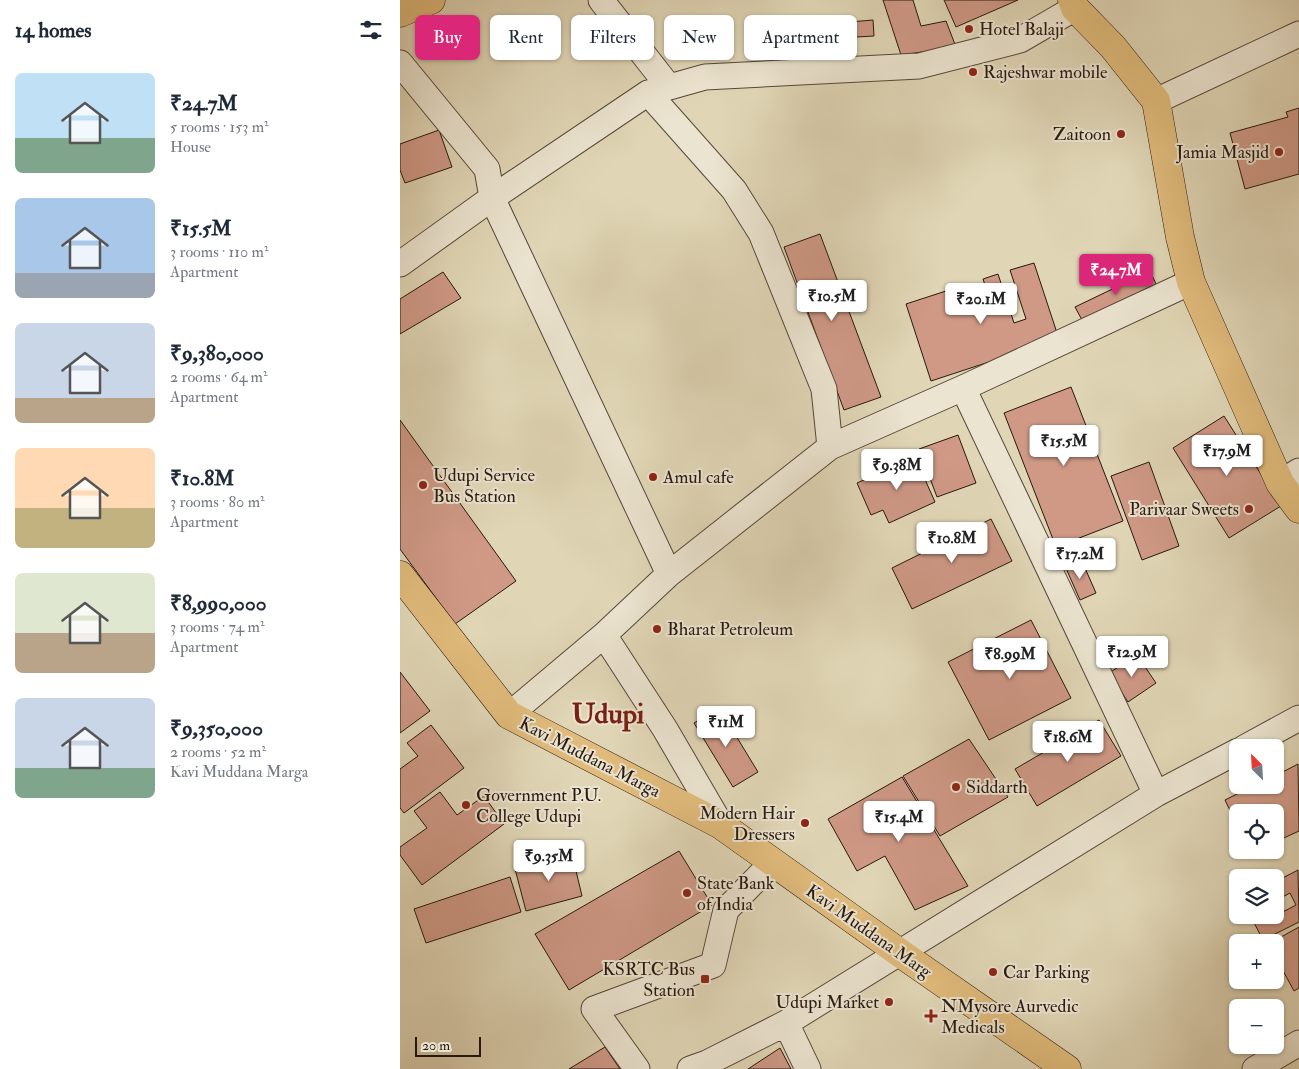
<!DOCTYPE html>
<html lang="en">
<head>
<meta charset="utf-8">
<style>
  body { margin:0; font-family:"IM FELL Double Pica",serif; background:#f2f2f3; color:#1f2937; height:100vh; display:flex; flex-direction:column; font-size:19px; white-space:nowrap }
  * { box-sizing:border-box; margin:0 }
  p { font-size:16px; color:#747a83 }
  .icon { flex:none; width:28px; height:28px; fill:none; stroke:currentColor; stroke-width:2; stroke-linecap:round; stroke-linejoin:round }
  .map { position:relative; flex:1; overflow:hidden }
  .panel { display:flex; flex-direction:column; background:#fff; width:400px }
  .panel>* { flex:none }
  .top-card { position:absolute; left:15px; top:15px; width:475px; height:45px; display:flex; gap:10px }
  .needle { width:32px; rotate:336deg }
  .controls { position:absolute; left:829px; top:739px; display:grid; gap:10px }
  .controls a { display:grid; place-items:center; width:55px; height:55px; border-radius:8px; background:#fff; box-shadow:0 1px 4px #0004; font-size:25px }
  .scale { position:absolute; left:15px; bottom:12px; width:66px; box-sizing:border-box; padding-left:5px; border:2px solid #271810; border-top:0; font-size:14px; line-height:18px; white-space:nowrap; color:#271810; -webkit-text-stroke:4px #ebe4d0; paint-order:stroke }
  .price { position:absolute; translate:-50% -42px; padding:0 11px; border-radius:5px; background:#fff; color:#222; font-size:16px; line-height:32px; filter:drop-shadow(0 1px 2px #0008) }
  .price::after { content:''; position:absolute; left:50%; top:30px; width:15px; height:11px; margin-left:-8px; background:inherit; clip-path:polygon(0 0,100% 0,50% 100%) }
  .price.selected { background:#db2777; color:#fff }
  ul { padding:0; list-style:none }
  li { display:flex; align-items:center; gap:15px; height:125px; padding:0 15px }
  li span { display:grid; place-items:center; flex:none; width:140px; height:100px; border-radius:8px; color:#555 }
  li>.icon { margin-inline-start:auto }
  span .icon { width:60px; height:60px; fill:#fffc; stroke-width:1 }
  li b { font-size:21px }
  h2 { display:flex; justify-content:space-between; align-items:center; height:60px; padding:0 15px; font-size:21px }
  .tag { padding:0 18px; border-radius:8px; background:#fff; box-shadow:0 1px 4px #0004; font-size:18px; line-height:45px }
  .tag.selected { background:#db2777; color:#fff }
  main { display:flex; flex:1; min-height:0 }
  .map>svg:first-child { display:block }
  .building { fill:#cf9986; stroke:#271810 }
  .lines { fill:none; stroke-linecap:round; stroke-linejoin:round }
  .street-casing { stroke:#55483a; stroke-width:27 }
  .primary-casing { stroke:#271810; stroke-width:29 }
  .highway-casing { stroke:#271810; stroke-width:29 }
  .street { stroke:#ebe4d0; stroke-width:25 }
  .primary { stroke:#e0bb7b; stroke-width:28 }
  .highway { stroke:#e0bb7b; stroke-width:28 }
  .poi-dot { fill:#8f2418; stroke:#ebe4d0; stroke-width:2 }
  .labels { text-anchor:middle; stroke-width:4; stroke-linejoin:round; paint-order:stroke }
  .poi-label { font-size:18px; fill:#271810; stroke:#ebe4d0; text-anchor:start }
  .street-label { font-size:18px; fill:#271810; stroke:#ebe4d0 }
  .town-label { font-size:28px; font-weight:bold; fill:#7a1f14; stroke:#ebe4d0 }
</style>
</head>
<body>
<main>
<section class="panel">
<h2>14 homes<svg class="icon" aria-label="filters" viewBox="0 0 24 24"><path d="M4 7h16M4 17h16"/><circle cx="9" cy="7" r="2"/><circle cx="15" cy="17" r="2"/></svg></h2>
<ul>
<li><span style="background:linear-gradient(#bfe0f5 65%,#7fa58c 0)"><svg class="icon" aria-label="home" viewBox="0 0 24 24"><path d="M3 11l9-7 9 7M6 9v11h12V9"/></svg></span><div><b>₹24.7M</b><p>5 rooms · 153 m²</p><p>House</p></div></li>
<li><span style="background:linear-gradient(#a9c7e8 75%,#9aa5b1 0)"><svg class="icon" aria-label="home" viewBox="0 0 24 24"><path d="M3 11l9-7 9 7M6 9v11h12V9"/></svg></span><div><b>₹15.5M</b><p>3 rooms · 110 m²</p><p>Apartment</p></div></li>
<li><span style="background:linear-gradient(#c9d6e8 75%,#b9a48a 0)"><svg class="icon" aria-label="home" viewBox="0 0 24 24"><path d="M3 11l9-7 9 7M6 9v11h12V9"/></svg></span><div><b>₹9,380,000</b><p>2 rooms · 64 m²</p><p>Apartment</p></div></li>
<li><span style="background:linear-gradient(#ffd9b3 60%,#c2b280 0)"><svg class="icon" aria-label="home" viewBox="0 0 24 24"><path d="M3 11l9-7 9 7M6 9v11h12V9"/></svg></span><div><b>₹10.8M</b><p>3 rooms · 80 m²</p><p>Apartment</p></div></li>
<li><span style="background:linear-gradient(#dfe7d0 60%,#b9a48a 0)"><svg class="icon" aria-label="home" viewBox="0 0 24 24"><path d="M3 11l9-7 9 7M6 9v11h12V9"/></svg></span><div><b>₹8,990,000</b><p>3 rooms · 74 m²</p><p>Apartment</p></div></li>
<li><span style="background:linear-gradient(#c9d6e8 70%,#7fa58c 0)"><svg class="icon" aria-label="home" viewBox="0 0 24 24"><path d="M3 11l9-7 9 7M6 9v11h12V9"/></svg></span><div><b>₹9,350,000</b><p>2 rooms · 52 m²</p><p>Kavi Muddana Marga</p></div></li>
</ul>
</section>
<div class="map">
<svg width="899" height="1069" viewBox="0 0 899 1069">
  <rect width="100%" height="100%" fill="#e0d6b6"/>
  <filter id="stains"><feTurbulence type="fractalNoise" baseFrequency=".004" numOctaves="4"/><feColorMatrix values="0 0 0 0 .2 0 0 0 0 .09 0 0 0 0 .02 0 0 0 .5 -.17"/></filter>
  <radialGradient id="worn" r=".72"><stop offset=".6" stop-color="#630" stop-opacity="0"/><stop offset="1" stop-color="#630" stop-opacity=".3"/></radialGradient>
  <!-- building -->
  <path class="building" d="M483,0h30l8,26 25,-5 10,26 -55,8z
    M544,0h74l-62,27z
    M473,20l1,16 -35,2 -1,-15z
    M899,108v66l-54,15 -15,-56 58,-16 -2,-5z
    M39,130l13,37 -47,16 -5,-13v-26z
    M420,234l61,163 -37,13 -60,-163z
    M634,263l25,76 -128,42 -25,-77 40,-13 4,12 37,-12 -4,-12 15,-5 16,49 12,-4 -16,-49z
    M750,271l6,13 -74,36 -7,-13z
    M43,272l18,26 -61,36v-35z
    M671,387l52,134 -67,26 -52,-134z
    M824,416l57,90 -52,32 -56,-90z
    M0,420l116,161 -61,43 -55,-75z
    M558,435l18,48 -39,14 -18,-48z
    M515,457l20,45 -46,21 -6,-13 -12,5 -14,-32z
    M749,462l30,84 -37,14 -31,-84z
    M591,519l21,42 -100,48 -20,-41z
    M681,559l15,34 -16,7 -15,-34z
    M631,620l40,78 -82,42 -41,-78z
    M737,655l19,28 -28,19 -19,-29z
    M0,672l30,39 -30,22z
    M319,708l39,64 -25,15 -39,-64z
    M699,720l22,36 -84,50 -22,-37z
    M31,725l33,43 -60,45 -4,-5v-39l18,-13 -11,-13z
    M569,739l39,58 -68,39 -37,-60z
    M898,764l1,67 -24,11v-30h-37v15l-13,-27 30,-15h20v-9z
    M502,777l66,109 -53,24 -30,-54 -28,15 -29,-52z
    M40,792l17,23 27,-19 20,28 -82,61 -22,-30v-8l27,-19 -13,-17z
    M279,851l33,54 -143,85 -34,-56z
    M172,854l10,42 -56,15 -11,-42z
    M898,870l1,52 -36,18 -13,-25h25v-3l2,3 19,-10 -6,-12 -15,8v-19z
    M110,877l11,35 -95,31 -12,-34z
    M899,927v61l-5,3 -19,-35v-14h-3z
    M205,1047l15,22h-51z
    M380,1048l11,21h-43z"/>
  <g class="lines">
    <!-- street casing -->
    <g class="street-casing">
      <path id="street" d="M201,0l68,87
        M0,63l87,106 5,29 177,376
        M248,93l86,97 27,43 63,156 6,58
        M756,101l143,-67
        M0,264l92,-66 156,-105 57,-16 214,-11 101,-26 55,-32
        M563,388l193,406
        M880,483l19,-12
        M204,635l61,94 56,96
        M109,715l95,-80 65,-61 161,-127 133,-59 228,-106
        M844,748l55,-30
        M386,1023l22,46
        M237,1069l-43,-60 119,-44 13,-55 47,-48
        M290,1069l17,-6 79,-40 370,-229 82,-43
        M855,1069l44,-26"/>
    </g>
    <!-- primary casing -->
    <g class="primary-casing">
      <path id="primary" d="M672,0l3,8 38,39 43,54 24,136 11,45 89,201 19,26
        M0,575l109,140 212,110 179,128 167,116"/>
    </g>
    <!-- highway casing -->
    <g class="highway-casing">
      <path id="highway" d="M0,13l31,-13"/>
    </g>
    <!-- street -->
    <use href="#street" class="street"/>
    <!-- primary -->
    <use href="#primary" class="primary"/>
    <!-- highway -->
    <use href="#highway" class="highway"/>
  </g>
  <!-- markers -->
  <g class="poi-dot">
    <circle cx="569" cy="29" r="5"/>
    <circle cx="573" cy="72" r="5"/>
    <circle cx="721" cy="134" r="5"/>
    <circle cx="879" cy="152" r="5"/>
    <circle cx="253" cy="477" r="5"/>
    <circle cx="23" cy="485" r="5"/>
    <circle cx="849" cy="509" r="5"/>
    <circle cx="257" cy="629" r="5"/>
    <circle cx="556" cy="787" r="5"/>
    <circle cx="66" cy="805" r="5"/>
    <circle cx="405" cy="823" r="5"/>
    <circle cx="287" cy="893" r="5"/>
    <circle cx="593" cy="972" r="5"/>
    <rect x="300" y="974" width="10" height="10" rx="2.5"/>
    <circle cx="489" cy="1002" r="5"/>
    <path d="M528.5 1008.5h5v5h5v5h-5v5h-5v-5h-5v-5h5z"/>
  </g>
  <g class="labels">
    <!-- poi labels -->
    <g class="poi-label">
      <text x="579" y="35">Hotel Balaji</text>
      <text x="583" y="78">Rajeshwar mobile</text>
      <text x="711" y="140" text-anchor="end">Zaitoon</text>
      <text x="869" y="158" text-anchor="end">Jamia Masjid</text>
      <text x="33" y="481">Udupi Service<tspan x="33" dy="21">Bus Station</tspan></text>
      <text x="263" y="483">Amul cafe</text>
      <text x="839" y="515" text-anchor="end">Parivaar Sweets</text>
      <text x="267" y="635">Bharat Petroleum</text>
      <text x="566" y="793">Siddarth</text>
      <text x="76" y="801">Government P.U.<tspan x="76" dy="21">College Udupi</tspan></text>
      <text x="395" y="819" text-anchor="end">Modern Hair<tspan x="395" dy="21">Dressers</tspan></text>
      <text x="297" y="889">State Bank<tspan x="297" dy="21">of India</tspan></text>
      <text x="295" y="975" text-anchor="end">KSRTC Bus<tspan x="295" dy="21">Station</tspan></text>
      <text x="603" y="978">Car Parking</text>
      <text x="479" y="1008" text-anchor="end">Udupi Market</text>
      <text x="541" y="1012">NMysore Aurvedic<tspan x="541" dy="21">Medicals</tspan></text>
    </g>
    <!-- street labels -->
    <g class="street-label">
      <text transform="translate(190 757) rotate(27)" y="6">Kavi Muddana Marga</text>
      <text transform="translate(469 931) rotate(35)" y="6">Kavi Muddana Marg</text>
    </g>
    <!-- town labels -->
    <g class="town-label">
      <text x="208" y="723">Udupi</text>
    </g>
  </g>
  <rect width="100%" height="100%" filter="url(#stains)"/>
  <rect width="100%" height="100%" fill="url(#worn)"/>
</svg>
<div class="controls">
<a><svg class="needle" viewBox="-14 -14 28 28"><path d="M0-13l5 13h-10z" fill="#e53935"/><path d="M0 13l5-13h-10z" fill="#747a83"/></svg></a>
<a><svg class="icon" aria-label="locate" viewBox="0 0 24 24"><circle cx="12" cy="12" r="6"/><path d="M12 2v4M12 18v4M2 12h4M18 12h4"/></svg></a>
<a><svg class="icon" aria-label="layers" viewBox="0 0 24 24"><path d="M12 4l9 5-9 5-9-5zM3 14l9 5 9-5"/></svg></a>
<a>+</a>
<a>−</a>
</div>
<div class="scale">20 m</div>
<b class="price selected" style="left:716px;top:296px">₹24.7M</b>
<b class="price" style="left:432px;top:322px">₹10.5M</b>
<b class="price" style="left:581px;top:325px">₹20.1M</b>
<b class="price" style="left:664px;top:467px">₹15.5M</b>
<b class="price" style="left:827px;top:477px">₹17.9M</b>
<b class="price" style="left:497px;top:491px">₹9.38M</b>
<b class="price" style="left:552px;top:564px">₹10.8M</b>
<b class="price" style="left:680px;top:580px">₹17.2M</b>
<b class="price" style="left:732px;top:678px">₹12.9M</b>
<b class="price" style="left:610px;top:680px">₹8.99M</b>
<b class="price" style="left:326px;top:748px">₹11M</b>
<b class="price" style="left:668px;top:763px">₹18.6M</b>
<b class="price" style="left:499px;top:843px">₹15.4M</b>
<b class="price" style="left:149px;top:882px">₹9.35M</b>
<div class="top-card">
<a class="tag selected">Buy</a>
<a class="tag">Rent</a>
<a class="tag">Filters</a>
<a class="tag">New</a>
<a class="tag">Apartment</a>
</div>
</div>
</main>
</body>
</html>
